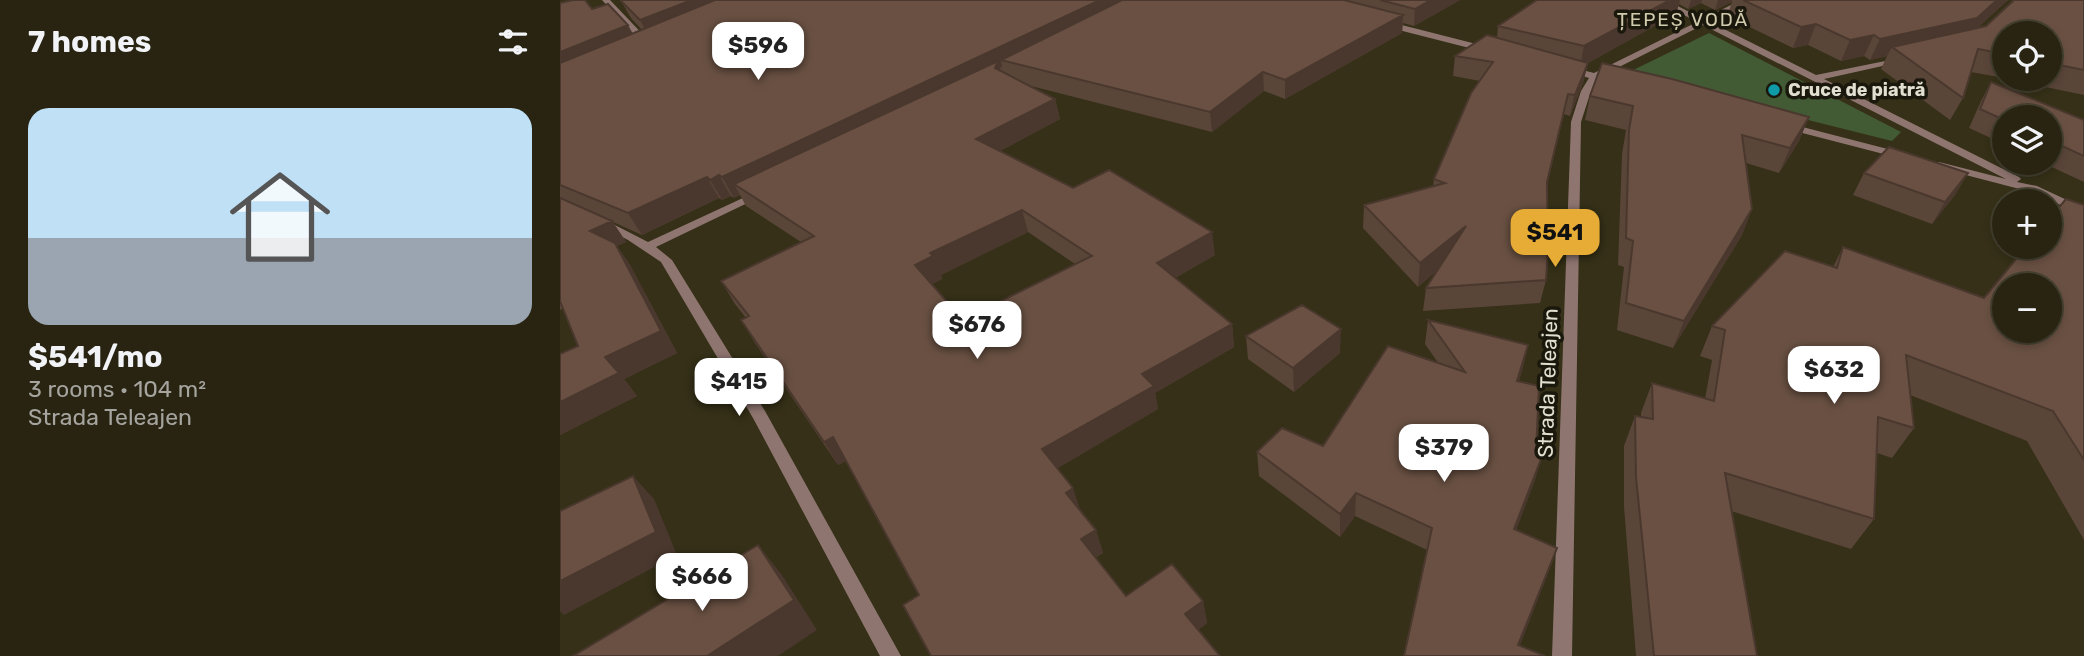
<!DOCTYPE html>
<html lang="en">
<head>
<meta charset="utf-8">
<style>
  body { margin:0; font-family:Rubik,sans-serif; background:#34301f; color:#f1f3f6; height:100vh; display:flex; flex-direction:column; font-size:26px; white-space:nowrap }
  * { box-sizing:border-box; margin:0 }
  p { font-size:23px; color:#a5a49f }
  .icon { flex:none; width:38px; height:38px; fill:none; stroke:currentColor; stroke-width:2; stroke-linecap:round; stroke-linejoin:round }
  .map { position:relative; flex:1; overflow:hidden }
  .side { display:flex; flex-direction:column; background:#282411; width:560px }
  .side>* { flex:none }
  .buttons { position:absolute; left:1432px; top:21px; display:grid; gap:14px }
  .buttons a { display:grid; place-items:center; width:70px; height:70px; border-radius:50%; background:#282411; box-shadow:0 4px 10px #0003,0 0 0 2px #444131; font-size:35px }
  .price { position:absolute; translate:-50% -60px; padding:0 16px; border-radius:14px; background:#fff; color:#222; font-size:23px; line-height:46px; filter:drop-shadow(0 2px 4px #0008) }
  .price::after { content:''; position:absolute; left:50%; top:42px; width:21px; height:16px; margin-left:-10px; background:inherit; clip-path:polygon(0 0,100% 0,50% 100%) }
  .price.selected { background:#e7ac36; color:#111 }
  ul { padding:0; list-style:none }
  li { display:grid; align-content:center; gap:14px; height:371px; padding:0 28px }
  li+li { border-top:2px solid #444131 }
  li span { display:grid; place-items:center; height:217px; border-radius:21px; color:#555 }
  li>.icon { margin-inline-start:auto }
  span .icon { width:126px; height:126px; fill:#fffc; stroke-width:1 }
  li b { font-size:30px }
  h2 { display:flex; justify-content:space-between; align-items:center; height:84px; padding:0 28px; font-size:30px }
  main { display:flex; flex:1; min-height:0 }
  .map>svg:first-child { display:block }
  .green { fill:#425b35 }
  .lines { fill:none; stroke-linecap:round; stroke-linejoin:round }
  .minor { fill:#8f7570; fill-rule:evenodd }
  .wall { fill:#5a4539; fill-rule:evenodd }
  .shaded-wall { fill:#4a382e }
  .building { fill:#695042; stroke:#4a382e; stroke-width:2; fill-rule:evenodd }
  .culture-dot { fill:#0f9aa8; stroke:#1a180d; stroke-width:2.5 }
  .labels { text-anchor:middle; stroke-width:7; stroke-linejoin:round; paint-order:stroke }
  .far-poi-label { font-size:18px; font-weight:bold; fill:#e1dfd0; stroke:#1a180d; text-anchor:start }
  .far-neighbourhood-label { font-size:19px; letter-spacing:2px; fill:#d1cbae; stroke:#1a180d }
  .street-label { font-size:21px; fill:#e1dfd0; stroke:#1a180d }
</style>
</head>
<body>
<main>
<section class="side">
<h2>7 homes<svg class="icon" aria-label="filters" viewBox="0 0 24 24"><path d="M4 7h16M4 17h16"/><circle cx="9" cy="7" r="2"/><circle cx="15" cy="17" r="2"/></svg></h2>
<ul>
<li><span style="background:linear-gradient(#bfe0f5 60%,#9aa5b1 0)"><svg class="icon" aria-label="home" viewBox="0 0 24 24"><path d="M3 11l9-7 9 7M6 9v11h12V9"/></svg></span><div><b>$541/mo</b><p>3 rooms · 104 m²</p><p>Strada Teleajen</p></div></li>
</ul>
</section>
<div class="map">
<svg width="1524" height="656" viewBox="0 0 1524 656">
  <rect width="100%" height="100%" fill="#353017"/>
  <!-- green -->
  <path class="green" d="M1149,33l192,99 -9,9 -267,-67z"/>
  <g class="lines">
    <!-- minor -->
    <path class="minor" d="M42,0h8l41,43v4h-6z
      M1096,0h10l37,19 38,-19h10l-41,22 106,53 89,-18v4l-81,18 195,98 2,2 -4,3 20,4 47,22v8l-49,-23 -100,-26v-4l4,-1 67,17 -303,-154 -100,50 15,4v4l-20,-3 -7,11 -10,31 -9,534h-20l19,-534 10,-31 8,-13 -28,-9 5,-3 28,7 103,-51z
      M826,21l106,27 1,2 -4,3 -106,-27v-4z
      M1227,123l120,31 1,2 -5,3 -120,-31 -1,-2z
      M198,191l6,3 -2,2 -106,51 16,13 93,151 136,245h-21l-127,-238 -92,-156 -33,-22 -31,-16 2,-3h8l41,21z"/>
  </g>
  <!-- wall -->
  <path class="wall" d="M63,0h837l-46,26 -11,-3 -1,10 -117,66 -21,-8 -52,41 -185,-47 28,14 5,20 -60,32 73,37 142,67 -40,23 57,46 2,23 -79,46 3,16 -101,59 24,44 15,18 7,23 -8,5 31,38 77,5 4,22 -9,7 -279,-35 -73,-134 -8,4 -83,-122 -14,-23 5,-2 -11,-14 -14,-23 80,-39 -55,-36 -6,-11 -6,3 -3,-2 -9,4 -3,-2 -77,37 -29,-13 13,20 -9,4 13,19 47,88 -53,26 13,17 -77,39v-81l18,-8 -15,-38 -3,2v-307l32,6 40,25 10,-4 -11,-12 -10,-17zM468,232l47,32 -112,56 -31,-36 10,-5 -1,-4z
    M977,0h471l-31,28 107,-28v95l-78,-16h43v-46h-45v45l-33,-6 -8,26 -13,22 -69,-51 6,-13 -17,4 -6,-4 -23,5 -33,-16 -15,3 -66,-32 5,-14 -17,8 -14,-7 -13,6 -9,-5 -3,10 -88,49 -5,20 -13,33 -6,-2 -17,71 -1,95 -6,23 -117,8 3,-23 10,-17 -18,16 -55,-59 1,-23 69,-19 1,-7 46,-98 -27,-5 2,-20 42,-18 1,-12z
    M1431,82l93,38v62l-41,-19h6v-46h-45v27l-35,-16 12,-27z
    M1030,96l219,21 -10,24 -20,32 -33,-10 6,46 -10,26 -69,113 -56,-18 7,-63 -6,-2 4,-111 4,-24 -41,-10z
    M1304,173h104l-13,22 -23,29 -79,-29z
    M1524,205v335l-57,-99 -117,-46 4,33 -22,30 -15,-5 -3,66 -23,30 -120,-38 26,145h-121l-12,-149v-61l11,-30 6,1v-4l11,-30 53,16 7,-39 -12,-4 12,-30 121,-59 10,-20 141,51z
    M868,320l100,25 -9,36 17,71v25l-20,53 33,41 -145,85 23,-106 -72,-34 -15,21 -81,-61 -2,-24 66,-6 116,-82 -14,-20z
    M686,336l94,17 -46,39 -46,-33z"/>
  <!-- shaded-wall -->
  <path class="shaded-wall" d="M132,0h50l-92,38 -10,-18z
    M540,0h39l-138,60 1,7 -2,1 4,12 -270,104 6,11 -6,3 -12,-21z
    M871,0h29l-46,26 1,-17z
    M1110,0h10l-4,14 -88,49 -5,20 -13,33 14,-70z
    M1131,0h11l-1,3 -13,6z
    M1158,0h14v2l-17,8z
    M1437,0h11l-42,39 -74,8 -5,9 -17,4 10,-21z
    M843,15l-1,18 -117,66v-19z
    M1256,24l-8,21 -15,3 8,-21z
    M68,25l10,18 -78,32v-23z
    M1314,35l-10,21 -23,5 9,-21z
    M703,72l1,19 -52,41 -2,-20z
    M495,99l5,20 -77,41 -7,-21z
    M1249,117l-10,24 -20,32 11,-25z
    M1408,173l-13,22 -23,29 13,-22z
    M159,175l12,21 -9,4 -12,-20z
    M147,177l12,21 -77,37 -14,-22z
    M1192,209l-10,26 -69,113 11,-27z
    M462,210l6,22 -87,43 1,4 -17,8 -10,-22 15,-12z
    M52,221l14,21 -9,4 13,19 47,88 -53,26 13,17 -77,39v-33l45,-45 -15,-126z
    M906,226l-3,23 -45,38 2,-24z
    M652,232l3,23 -54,31 -4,-23z
    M672,324l2,23 -79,46 3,16 -108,64 -8,-24 100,-75z
    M781,329l-1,24 -46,39 -1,-24z
    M968,345l-5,23 -11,36 5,-23z
    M273,437l14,24 -9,4 -14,-23z
    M983,454l-7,23 -28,75 6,-23z
    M73,476l21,23 23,56 -113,60 -4,-4v-30z
    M513,488l8,24 -15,-19z
    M796,493l-1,23 -15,21v-23z
    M536,530l7,23 -15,9 -7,-23z
    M198,545l24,30 35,55 -39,26h-71z
    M997,548l-8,23 -33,85 2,-11z
    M643,601l4,22 -17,13 -5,-22z"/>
  <!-- building -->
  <path class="building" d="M13,0h12l7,9 16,-5 20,21 -68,27v-49z
    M63,0h69l-52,20 -19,-19z
    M155,0h385l-378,177 -3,-2 -9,5 -3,-3 -79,36 -68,-28v-122z
    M562,0h222l59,15 -118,65 -22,-8 -53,40 -209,-52z
    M820,0h51l-16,9z
    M977,0h133l-86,46 -86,-20z
    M1183,0h254l-20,18 -97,21 -6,-4 -24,5 -34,-16 -15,3z
    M1454,0h70v70l-35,-7v-30h-45v21l-26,-5 -15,49 -71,-51 94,-21z
    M927,35l101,28 -13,32 -7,-1 -21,88 1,69 -2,29 -120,8 40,-62 -46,37 -56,-58 81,-22 -11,-4 37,-86 22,-31 -38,-6z
    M438,61l-3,7 60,31 -79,40 97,49 36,-18 103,62 -55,31 75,61 -90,50 12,12 -112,63 31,39 -7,5 30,37 -15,9 45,57 46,-32 31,37 -18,13 35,42h-289l-28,-51 16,-10 -86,-158 -9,5 -83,-122 8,-4 -28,-35 93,-45 -80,-52zM462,210l70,46 -129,64 -48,-55 18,-9 -3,-3z
    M1042,63l70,16 137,38 -19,31 -48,-13 10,74 -68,112 -58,-18 7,-62 -7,-3 3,-108 4,-24 -43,-10z
    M1431,82l93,38v36l-35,-16v-23h-45v3l-24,-11z
    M1329,147l79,26 -23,29 -81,-29z
    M0,198l52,23 -22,10 25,12 46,88 -56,26 14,16 -59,29v-48l18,-8 -18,-45z
    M1506,199l18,6v255l-31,-49 -147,-56 8,73 -36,-11 -4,102 -149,-46 32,183h-103l-18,-179 -1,-61 18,3 -1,-36 62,18 11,-71 -13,-4 73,-75 52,17 6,-21 141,51 42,-51h23v-28zM1444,285h45v46h-45z
    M742,305l39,24 -48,39 -47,-32z
    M868,320l100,25 -11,36 22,5 -3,66 7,2 -29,75 43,19 -39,97 27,11h-141l28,-128 -76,-35 -16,21 -83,-62 25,-24 41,18 65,-100 77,26z
    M73,476l23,56 -96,49v-70z
    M198,545l36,55 -87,56h-134z"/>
  <!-- markers -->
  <circle class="culture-dot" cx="1214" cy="90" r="7"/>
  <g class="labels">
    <!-- far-poi labels -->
    <g class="far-poi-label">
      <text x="1228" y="96">Cruce de piatră</text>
    </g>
    <!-- far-neighbourhood labels -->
    <g class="far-neighbourhood-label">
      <text x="1123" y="26">ȚEPEȘ VODĂ</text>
    </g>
    <!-- street labels -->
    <g class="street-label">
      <text transform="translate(988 383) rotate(-88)" y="7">Strada Teleajen</text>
    </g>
  </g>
</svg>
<div class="buttons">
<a><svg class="icon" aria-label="locate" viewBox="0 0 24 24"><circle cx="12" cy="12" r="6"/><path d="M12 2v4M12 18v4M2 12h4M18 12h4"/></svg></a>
<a><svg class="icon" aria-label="layers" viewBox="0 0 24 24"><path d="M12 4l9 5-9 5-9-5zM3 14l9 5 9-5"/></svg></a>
<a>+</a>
<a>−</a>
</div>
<b class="price" style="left:198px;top:82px">$596</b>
<b class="price selected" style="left:995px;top:269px">$541</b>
<b class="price" style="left:417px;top:361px">$676</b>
<b class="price" style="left:1274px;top:406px">$632</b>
<b class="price" style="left:179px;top:418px">$415</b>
<b class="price" style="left:884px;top:484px">$379</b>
<b class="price" style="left:142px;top:613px">$666</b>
</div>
</main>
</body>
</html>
